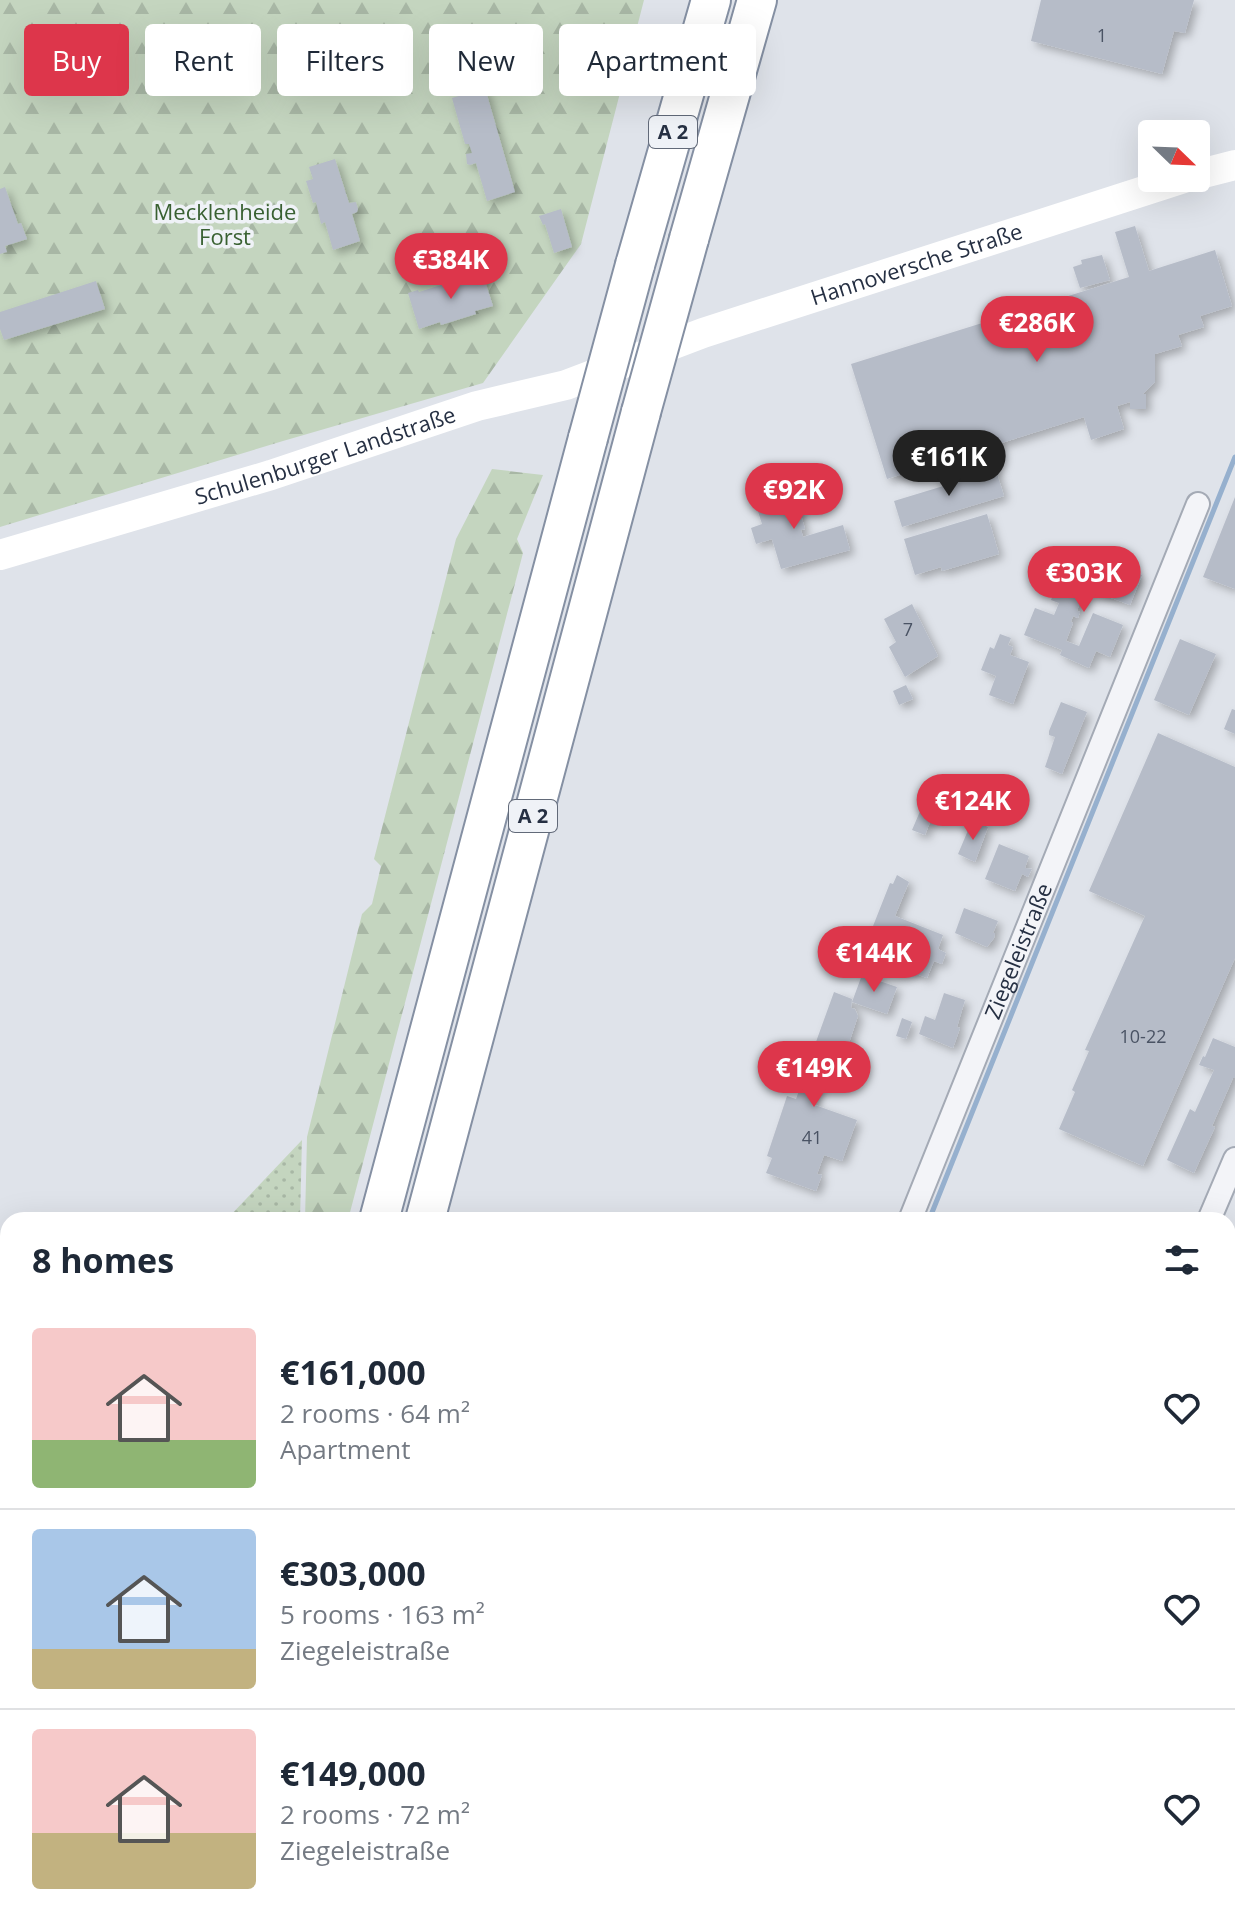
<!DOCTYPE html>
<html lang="en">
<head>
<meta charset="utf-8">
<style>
  body { margin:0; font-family:"Open Sans",sans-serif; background:#f2f2f3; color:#1f2937; height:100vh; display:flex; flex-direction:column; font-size:30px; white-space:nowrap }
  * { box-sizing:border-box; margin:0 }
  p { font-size:26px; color:#747a83 }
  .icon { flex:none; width:44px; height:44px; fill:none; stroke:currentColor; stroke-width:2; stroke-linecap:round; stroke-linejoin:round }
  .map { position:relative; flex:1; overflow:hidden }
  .panel { position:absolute; left:0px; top:1212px; width:1236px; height:714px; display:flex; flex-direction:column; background:#fff; border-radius:24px 24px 0 0; box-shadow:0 8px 32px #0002 }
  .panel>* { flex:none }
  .hud { position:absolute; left:24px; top:24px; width:800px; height:72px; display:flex; gap:16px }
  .needle { width:52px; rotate:113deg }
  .fabs { position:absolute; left:1138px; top:120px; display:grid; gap:16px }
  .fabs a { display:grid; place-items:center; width:72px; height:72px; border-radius:8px; background:#fff; box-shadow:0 8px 32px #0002; font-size:40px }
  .price { position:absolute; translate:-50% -68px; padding:0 18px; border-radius:28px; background:#dd364b; color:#fff; font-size:26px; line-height:52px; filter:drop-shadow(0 2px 4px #0008) }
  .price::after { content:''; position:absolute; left:50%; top:48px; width:24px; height:18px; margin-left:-12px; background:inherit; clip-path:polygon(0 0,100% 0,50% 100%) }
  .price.active { background:#222; color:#fff }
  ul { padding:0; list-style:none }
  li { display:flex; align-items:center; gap:24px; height:200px; padding:0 32px }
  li+li { border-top:2px solid #e0e1e3 }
  li span { display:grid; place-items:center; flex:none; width:224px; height:160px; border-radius:8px; color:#555 }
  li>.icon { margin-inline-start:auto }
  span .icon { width:96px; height:96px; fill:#fffc; stroke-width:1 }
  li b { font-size:34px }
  h2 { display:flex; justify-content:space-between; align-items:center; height:96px; padding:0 32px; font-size:34px }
  .pill { padding:0 28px; border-radius:8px; background:#fff; box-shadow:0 8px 32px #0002; font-size:28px; line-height:72px }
  .pill.active { background:#dd364b; color:#fff }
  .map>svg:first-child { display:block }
  .grass { fill:#c4d5bf }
  .forest { fill:url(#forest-firs) }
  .park { fill:url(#park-dots) }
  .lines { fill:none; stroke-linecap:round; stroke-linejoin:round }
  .stream { stroke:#96b0ce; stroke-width:5 }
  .building { fill:#b6bcc8; filter:url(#shadow) }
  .minor-casing { stroke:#a4aab5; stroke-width:26 }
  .motorway-casing { stroke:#8590a3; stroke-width:42 }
  .minor { stroke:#f3f4f8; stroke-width:22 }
  .secondary { stroke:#fff; stroke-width:30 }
  .motorway { stroke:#fff; stroke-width:38 }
  .motorway-bridge-casing { stroke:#8590a3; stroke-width:42; stroke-linecap:butt }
  .motorway-bridge { stroke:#fff; stroke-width:38 }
  .labels { text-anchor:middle; stroke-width:7; stroke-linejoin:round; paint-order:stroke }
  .number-label { font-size:18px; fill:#4a5364 }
  .shield { fill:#eff2f7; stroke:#626a79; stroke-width:2 }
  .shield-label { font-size:20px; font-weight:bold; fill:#263043 }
  .park-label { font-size:22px; fill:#396132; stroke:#eff2f7 }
  .street-label { font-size:22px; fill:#263043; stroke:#eff2f7 }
</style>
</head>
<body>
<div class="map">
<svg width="1235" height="1925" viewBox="0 0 1235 1925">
  <defs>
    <pattern id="forest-firs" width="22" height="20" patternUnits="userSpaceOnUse" patternTransform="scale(2)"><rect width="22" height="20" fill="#c4d5bf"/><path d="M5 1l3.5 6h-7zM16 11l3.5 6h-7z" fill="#a8b7a5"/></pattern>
    <pattern id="park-dots" width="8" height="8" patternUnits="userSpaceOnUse" patternTransform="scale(2)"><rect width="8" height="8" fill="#c4d5bf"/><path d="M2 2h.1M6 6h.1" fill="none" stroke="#a8b7a5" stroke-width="1.8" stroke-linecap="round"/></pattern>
    <filter id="shadow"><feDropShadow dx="4.5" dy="4.5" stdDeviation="4" flood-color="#0004"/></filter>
  </defs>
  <rect width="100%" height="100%" fill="#dfe3ea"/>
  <!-- grass -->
  <path class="grass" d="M304,1918h313l-3,7h-313z"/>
  <!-- forest -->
  <path class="forest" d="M0,0h644l-63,244 -98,139 -200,58 -283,86z
    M492,469l51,6 -26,64 6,14 -175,667h-43l2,-83 55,-223 10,-10 9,-38 -7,-7 82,-320z"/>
  <!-- park -->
  <path class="park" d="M302,1140l-2,80h-74z
    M8,1466v452h108l-3,7h-113v-435z"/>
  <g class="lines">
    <!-- stream -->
    <path class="stream" d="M929,1220l306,-763
      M645,1925l3,-7"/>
  </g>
  <!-- building -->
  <path class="building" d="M1041,0h153l-9,33 -11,-2 -12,43 -131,-33z
    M485,88l30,104 -28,9 -11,-38 -6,2 -3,-1 -1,-10 6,-1 -3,-9h-4l-13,-46z
    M335,159l14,44 7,-1 2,7 -1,3 -5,2 8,27 -27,9 -8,-28 -4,2 -5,-22 -3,1 -7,-22 7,-2 -4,-12z
    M5,187l13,37 3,-1 6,16 -22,7 2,6 -7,2v-65z
    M561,209l11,38 -18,6 -9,-29 -2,1 -4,-9z
    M1135,226l14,45 66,-21 17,56 -32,10 4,11 -26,8 4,11 -27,8v28l-12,12h3v15h-16v-7l-13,4 7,23 -33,11 -7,-23 -197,62 -36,-115 278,-87 -14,-45z
    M1102,255l8,25 -30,8 -7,-21 9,-3 -1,-4z
    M482,272l11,34 -18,5 1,3 -16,5 -19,6 -1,-3 -21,7 -11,-36 10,-3 1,2z
    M96,281l9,28 -101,31 -4,-11v-17z
    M996,470l8,26 -102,31 -8,-26z
    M793,487l12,42 -4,1 2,7 40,-12 7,25 -69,19 -9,-30 -16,5 -5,-16 11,-4 -8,-25z
    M1235,497v92l-32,-12z
    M987,514l12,40 -57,17 -1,-4 -26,8 -11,-36z
    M1104,563l14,5v-3l24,10 -12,30 -45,-17 -8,23 3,1 -2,6 -5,-2 -2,6 2,1 -7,18 13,5 14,-33 30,12 -13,32 -14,-6 -7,17 -29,-13 2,-5 -38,-15 11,-27 19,7 5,-12 -8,-3 10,-26 16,6 1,-3 12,5 3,-8 6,3z
    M912,604l26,52 -33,21 -16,-30 7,-5 -12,-23z
    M1000,634l11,4 -3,7 5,2 -3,8 19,7 -16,42 -24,-9 7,-19 -15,-6 9,-23 4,2z
    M1180,639l36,15 -27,61 -35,-15z
    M906,685l7,14 -14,6 -6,-14z
    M1061,702l26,10 -25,62 -17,-7 10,-30 -6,-2v-4z
    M1232,709l3,1v24l-11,-5z
    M1158,733l77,34v191l-92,208 -84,-37 16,-37 -3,-2 17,-39 -4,-1 60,-134 -56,-25z
    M924,802l17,7 -3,7 -5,-2 -8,21 -13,-5z
    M974,821l14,6 -13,35 -17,-8 11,-26 2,1z
    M999,844l30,12 -4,12 7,1 -4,8 -6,-3 -7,17 -30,-12z
    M897,875l12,7 -14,34 48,19 -5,14 8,4 -4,11 -8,-3 -7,17 -65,-24 28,-71 3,1z
    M964,908l34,13 -5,12h2l-1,5 -7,9 -32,-14z
    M862,975l35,12 -10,27 -35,-12z
    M834,992l18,7 -1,9 4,1 3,7 -10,30 -7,3 -9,-3 -20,58 45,16 -15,41 -18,-6 -7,19 5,1 -6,16 -50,-18 6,-15 -5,-2 20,-60 9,3 9,-25 -7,-2 4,-10 6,2z
    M944,993l21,7 -8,27 3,1 -7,20 -34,-14 6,-18 10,4z
    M902,1018l10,4 -6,17 -10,-3z
    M1213,1038l22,9v31h-2l-21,48 3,1 -21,46 -27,-13 23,-51 5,3 19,-42 -15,-5 4,-9 2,1z
    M1228,1334l7,3v70l-7,-3z
    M1235,1558v69l-7,-3v-50z
    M739,1918h32l-4,7h-31z"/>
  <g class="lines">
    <!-- minor casing -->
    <g class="minor-casing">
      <g id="minor">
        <path id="s1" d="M910,1220l288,-716"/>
        <path d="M1209,1220l26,-61"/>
        <path d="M1228,1493l7,3"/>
        <path d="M1045,1918l14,7"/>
      </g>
    </g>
    <!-- motorway casing -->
    <g class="motorway-casing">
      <path id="motorway" d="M689,239l68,-239
        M635,265l76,-265
        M379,1220l209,-782
        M425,1220l216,-808
        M180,1925l2,-7
        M226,1925l2,-7"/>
    </g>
    <!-- minor -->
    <use href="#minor" class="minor"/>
    <!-- secondary -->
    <g class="secondary">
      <path d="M1196,175l39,-10"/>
      <path id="s2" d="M0,555l271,-80 206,-69 89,-21 137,-52 481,-155"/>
    </g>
    <!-- motorway -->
    <use href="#motorway" class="motorway"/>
    <!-- motorway-bridge casing -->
    <g class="motorway-bridge-casing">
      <path id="motorway-bridge" d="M641,412l48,-173
        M588,438l47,-173"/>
    </g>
    <!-- motorway-bridge -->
    <use href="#motorway-bridge" class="motorway-bridge"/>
  </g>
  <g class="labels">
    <!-- number labels -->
    <g class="number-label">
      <text x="1102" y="42">1</text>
      <text x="908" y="636">7</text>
      <text x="1143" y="1043">10-22</text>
      <text x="812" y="1144">41</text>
    </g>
    <!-- shield labels -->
    <g class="shield">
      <rect x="649" y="116" width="48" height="32" rx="6"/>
      <rect x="509" y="800" width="48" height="32" rx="6"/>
    </g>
    <g class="shield-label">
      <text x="673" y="139">A 2</text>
      <text x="533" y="823">A 2</text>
    </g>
    <!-- park labels -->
    <g class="park-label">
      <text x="225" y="220">Mecklenheide<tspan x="225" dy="25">Forst</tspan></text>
    </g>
    <!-- street labels -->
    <g class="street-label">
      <text dy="8" stroke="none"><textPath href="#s2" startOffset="962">Hannoversche Straße</textPath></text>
      <text dy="8" stroke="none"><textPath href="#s2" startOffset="340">Schulenburger Landstraße</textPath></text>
      <text dy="8" stroke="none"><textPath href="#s1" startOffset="290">Ziegeleistraße</textPath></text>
    </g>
  </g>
</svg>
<div class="fabs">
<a><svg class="needle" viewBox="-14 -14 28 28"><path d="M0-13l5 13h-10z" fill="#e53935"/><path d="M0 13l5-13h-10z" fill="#747a83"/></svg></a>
</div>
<b class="price" style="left:451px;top:301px">€384K</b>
<b class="price" style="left:1037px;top:364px">€286K</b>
<b class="price active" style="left:949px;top:498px">€161K</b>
<b class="price" style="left:794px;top:531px">€92K</b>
<b class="price" style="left:1084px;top:614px">€303K</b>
<b class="price" style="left:973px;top:842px">€124K</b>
<b class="price" style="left:874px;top:994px">€144K</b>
<b class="price" style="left:814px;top:1109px">€149K</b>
<div class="hud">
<a class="pill active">Buy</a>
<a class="pill">Rent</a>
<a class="pill">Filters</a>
<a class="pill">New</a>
<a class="pill">Apartment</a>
</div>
<section class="panel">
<h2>8 homes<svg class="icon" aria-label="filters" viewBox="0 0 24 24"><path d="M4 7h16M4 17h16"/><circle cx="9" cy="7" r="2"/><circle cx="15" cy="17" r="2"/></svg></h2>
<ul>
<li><span style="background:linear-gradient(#f6c9c9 70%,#8fb573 0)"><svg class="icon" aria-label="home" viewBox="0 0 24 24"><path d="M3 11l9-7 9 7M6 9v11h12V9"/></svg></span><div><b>€161,000</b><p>2 rooms · 64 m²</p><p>Apartment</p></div><svg class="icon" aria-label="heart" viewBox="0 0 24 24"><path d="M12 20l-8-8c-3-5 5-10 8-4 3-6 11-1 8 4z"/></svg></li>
<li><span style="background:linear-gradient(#a9c7e8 75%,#c2b280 0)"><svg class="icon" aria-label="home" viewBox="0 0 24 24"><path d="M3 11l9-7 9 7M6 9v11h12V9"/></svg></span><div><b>€303,000</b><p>5 rooms · 163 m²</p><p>Ziegeleistraße</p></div><svg class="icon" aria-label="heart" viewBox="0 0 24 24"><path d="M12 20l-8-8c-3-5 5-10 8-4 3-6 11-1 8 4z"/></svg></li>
<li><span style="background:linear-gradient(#f6c9c9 65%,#c2b280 0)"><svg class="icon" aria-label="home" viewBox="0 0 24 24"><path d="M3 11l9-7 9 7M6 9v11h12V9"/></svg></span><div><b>€149,000</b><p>2 rooms · 72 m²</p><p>Ziegeleistraße</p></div><svg class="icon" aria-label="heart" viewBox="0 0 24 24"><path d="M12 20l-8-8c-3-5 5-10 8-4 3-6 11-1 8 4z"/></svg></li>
</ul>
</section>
</div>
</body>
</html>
